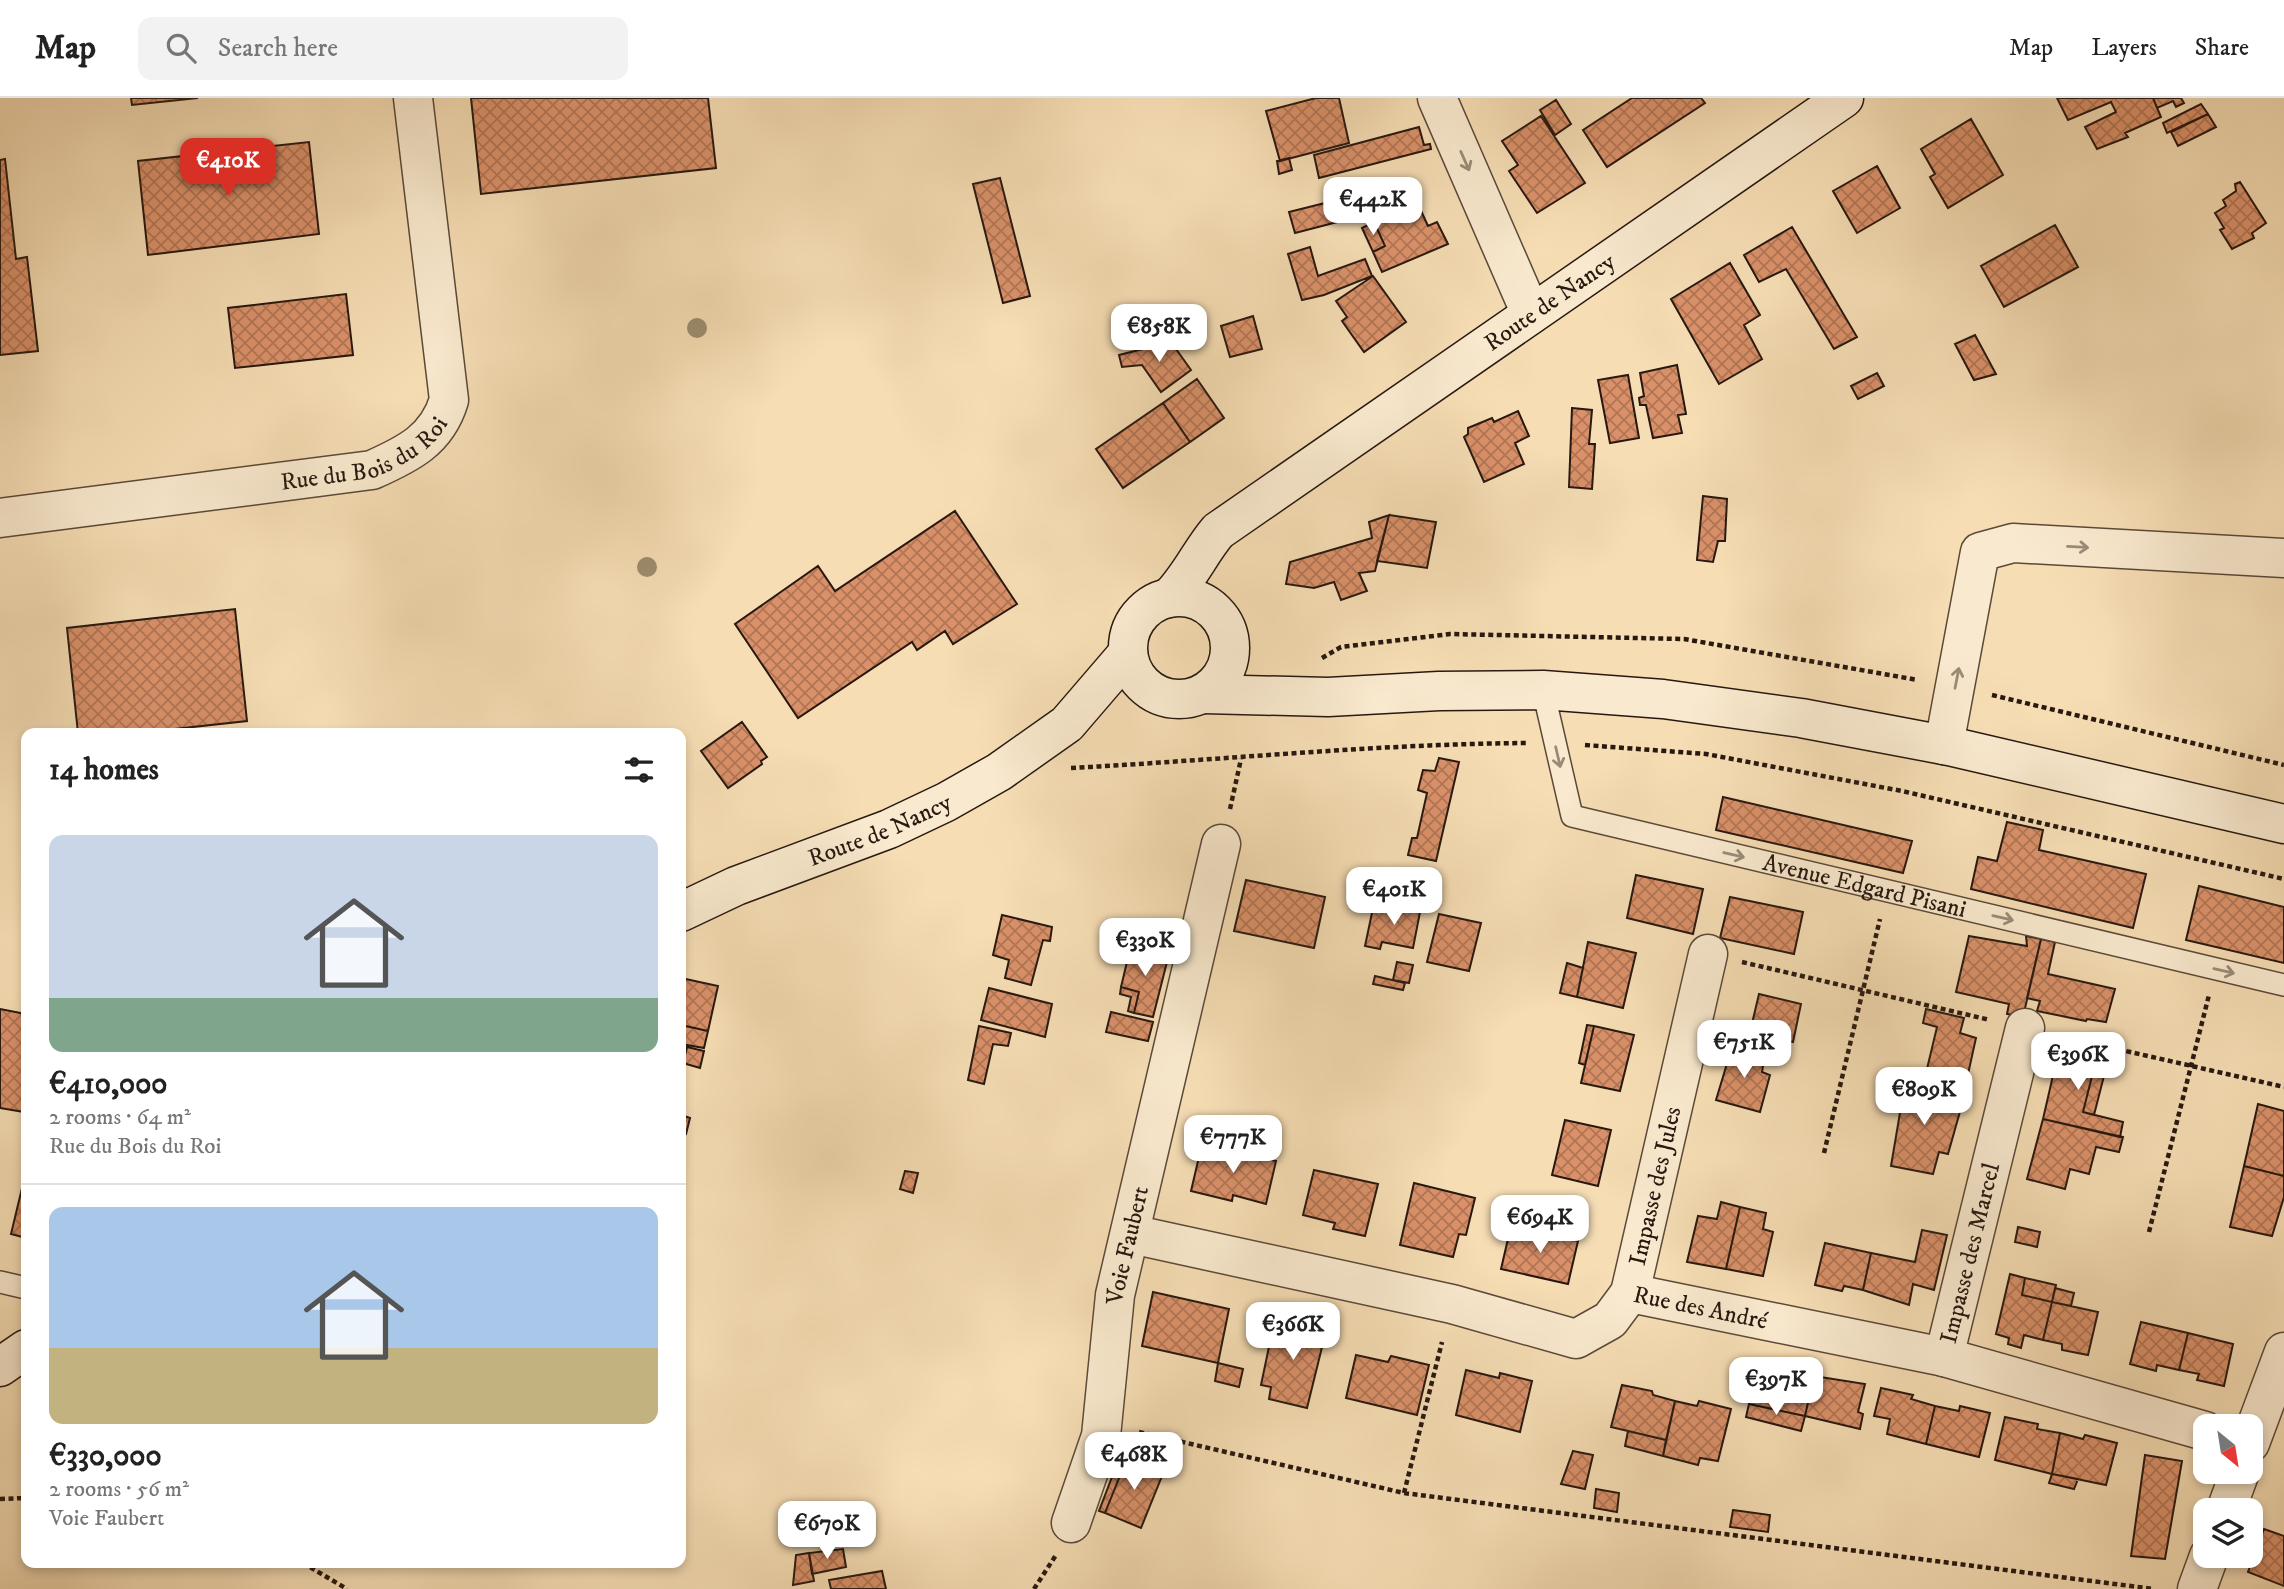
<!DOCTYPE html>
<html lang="en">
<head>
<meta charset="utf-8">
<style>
  body { margin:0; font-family:"IM FELL DW Pica",serif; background:#f2f2f2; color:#222; height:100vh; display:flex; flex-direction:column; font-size:26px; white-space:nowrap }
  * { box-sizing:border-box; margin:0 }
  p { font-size:23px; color:#767676 }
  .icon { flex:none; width:38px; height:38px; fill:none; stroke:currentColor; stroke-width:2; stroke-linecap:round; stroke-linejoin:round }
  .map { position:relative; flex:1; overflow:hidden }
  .side { position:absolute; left:21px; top:630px; width:665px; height:840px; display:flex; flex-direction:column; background:#fff; border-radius:14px; box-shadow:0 4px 10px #0003 }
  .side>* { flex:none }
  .needle { width:46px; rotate:150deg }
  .buttons { position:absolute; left:2193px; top:1316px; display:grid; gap:14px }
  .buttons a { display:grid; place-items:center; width:70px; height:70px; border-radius:14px; background:#fff; box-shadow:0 4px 10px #0003; font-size:35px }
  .price { position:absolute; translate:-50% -60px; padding:0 16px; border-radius:14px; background:#fff; color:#222; font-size:23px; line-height:46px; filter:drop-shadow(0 2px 4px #0008) }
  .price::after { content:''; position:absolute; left:50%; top:42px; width:21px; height:16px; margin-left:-10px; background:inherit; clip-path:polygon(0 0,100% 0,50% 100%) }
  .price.current { background:#d93025; color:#fff }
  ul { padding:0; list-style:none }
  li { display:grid; align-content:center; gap:14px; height:371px; padding:0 28px }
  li+li { border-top:2px solid #e0e0e0 }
  li span { display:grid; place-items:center; height:217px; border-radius:14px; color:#555 }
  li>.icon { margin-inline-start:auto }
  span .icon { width:126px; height:126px; fill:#fffc; stroke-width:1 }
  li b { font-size:30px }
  h2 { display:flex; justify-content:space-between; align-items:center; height:84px; padding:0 28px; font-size:30px }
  header { display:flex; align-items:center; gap:42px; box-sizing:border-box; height:98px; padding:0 35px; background:#fff; border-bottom:2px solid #e0e0e0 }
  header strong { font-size:33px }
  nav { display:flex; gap:38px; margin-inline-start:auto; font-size:24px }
  .search { width:490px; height:63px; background:#f2f2f2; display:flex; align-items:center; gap:18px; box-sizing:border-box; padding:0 24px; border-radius:14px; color:#767676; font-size:26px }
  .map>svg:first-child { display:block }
  .building { fill:url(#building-cross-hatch); stroke:#271810; stroke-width:2 }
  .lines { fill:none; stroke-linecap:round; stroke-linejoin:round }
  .lane-casing { stroke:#5b4939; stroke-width:24 }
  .street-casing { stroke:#5b4939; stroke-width:41 }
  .secondary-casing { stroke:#271810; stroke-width:41 }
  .path { stroke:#271810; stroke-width:4.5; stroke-dasharray:5 3.5; stroke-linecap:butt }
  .lane { stroke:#f9e9ce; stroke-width:21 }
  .street { stroke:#f9e9ce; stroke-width:38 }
  .secondary { stroke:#f9e9ce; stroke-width:38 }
  .tree { fill:#9c8d6f }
  .oneway { stroke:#9a8b78 }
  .labels { text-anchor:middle; stroke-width:6; stroke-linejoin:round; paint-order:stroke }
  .street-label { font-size:24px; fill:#271810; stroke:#f9e9ce }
</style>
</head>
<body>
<header>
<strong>Map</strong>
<div class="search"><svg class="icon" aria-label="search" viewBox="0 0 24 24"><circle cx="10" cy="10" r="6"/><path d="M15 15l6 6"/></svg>Search here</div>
<nav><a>Map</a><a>Layers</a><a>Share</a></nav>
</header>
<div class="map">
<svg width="2284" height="1491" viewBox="0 0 2284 1491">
  <defs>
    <pattern id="building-cross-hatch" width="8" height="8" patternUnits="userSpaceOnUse" patternTransform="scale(1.75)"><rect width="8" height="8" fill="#da9169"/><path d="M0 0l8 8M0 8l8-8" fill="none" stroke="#b17555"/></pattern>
  </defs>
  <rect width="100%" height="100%" fill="#f6ddb4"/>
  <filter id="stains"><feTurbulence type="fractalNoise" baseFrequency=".00286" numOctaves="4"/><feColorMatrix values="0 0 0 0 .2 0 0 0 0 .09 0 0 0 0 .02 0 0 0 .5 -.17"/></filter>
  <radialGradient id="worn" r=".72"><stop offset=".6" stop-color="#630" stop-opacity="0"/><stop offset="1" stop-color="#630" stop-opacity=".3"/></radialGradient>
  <!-- building -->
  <path class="building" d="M131,0h67l-66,7z
    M471,0h237l8,70 -235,26z
    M1316,0h23l10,45 -69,18 -14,-50z
    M1632,0h69l4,5 -98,64 -24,-37z
    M2057,0h96l8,19 -36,16 3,4 -31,12 -12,-22 31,-15 -5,-10 -43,18z
    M2153,0h28l3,5 -8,4 -3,-6 -16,7z
    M1556,2l15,24 -16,11 -15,-25z
    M2201,6l7,10 -41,19 -4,-10z
    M2208,16l8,13 -38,19 -7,-14z
    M1541,18l44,67 -48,30 -28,-42 9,-6 -16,-24z
    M1971,21l32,56 -55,33 -18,-31 5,-3 -14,-25z
    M1419,29l5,18 6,-1 1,5 -112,29 -5,-23z
    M309,44l10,92 -171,21 -10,-94z
    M1289,60l3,12 -13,4 -2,-13z
    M5,61l11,100 11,-2 11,94 -38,4v-195z
    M1877,68l23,42 -43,25 -24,-42z
    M1000,80l30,118 -27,7 -30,-119z
    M2240,84l26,41 -14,10 2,5 -22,11 -12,-19 4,-2 -9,-15 11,-7 -3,-6 13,-9 -1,-7z
    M1361,96l4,16 -17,4 -3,-16z
    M1345,100l4,21 -54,14 -6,-21z
    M1417,104l11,24 9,-4 11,22 -66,28 -9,-20 12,-6 -11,-24z
    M1374,124l11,24 -12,6 -11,-24z
    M2055,127l23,42 -74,40 -23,-41z
    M1792,129l65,110 -23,12 -48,-80 -27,13 -15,-27z
    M1310,149l8,29 47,-17 7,17 -48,19 -22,5 -14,-46z
    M1730,165l30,52 -16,10 18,34 -43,25 -48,-85z
    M1373,178l33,46 -42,30 -22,-31 5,-4 -11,-16z
    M346,196l7,61 -118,13 -7,-60z
    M1253,218l9,33 -32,8 -9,-31z
    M1975,237l21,39 -22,6 -19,-36z
    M1171,244l20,28 -30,22 -19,-27 -20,2 -3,-12z
    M1677,267l9,49 -8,1 4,18 -29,5 -7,-33h-6l-1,-7 5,-2 -4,-23z
    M1877,275l7,13 -26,13 -7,-13z
    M1628,277l11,63 -29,5 -12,-63z
    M1197,281l27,39 -34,24 -27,-39z
    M1163,305l27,39 -67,46 -27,-39z
    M1572,310l20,2 -3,34h6l-3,45 -23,-2z
    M1518,313l11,25 -14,7 9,21 -40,18 -20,-45 4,-3v-6l24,-10 2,4z
    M1703,398l24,3 -2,42h-7l-5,21 -16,-2z
    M955,413l62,93 -64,40 -8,-13 -28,19 -5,-8 -114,76 -63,-94 83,-58 17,25z
    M1389,417l47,7 -9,46 -50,-7z
    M1389,417l-14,56 -16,2 8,18 -26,9 -7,-18 -20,6 -28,-4 4,-22 82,-24 -3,-16z
    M235,511l12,112 -109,12h-60l-11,-105z
    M742,624l25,35 -6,4 1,3 -34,24 -27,-37z
    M1439,660l20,4 -23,99 -28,-6 4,-17h5l10,-45 -9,-3 5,-20 12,1z
    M1723,699l189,44 -9,32 -187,-43z
    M2007,724l36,8 -4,20 107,24 -13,54 -162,-39 7,-32 19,4z
    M1636,777l67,14 -10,45 -66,-16z
    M1246,782l79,17 -11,51 -80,-17z
    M2199,788l85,21v56l-98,-23z
    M1730,799l73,15 -9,42 -74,-16z
    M1402,805l19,4 -8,41 -31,-6 -2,7 -15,-3 8,-38 26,5z
    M1439,816l42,9 -12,48 -42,-9z
    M1002,817l50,12 -2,14 -7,-1 -12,45 -26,-7 4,-18 -16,-5z
    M1969,838l58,10 -1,-10 15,3 -18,78 -16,-3 2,-10 -53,-12z
    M2041,841l14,3 -7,32 67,15 -9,33 -19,-3 -1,2 -49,-10 3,-10 -13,-3z
    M1588,844l48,11 -13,55 -46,-11z
    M1136,846l14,3 2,6 16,5 -15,59 -19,-4 5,-21 -18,-5 9,-38z
    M1397,864l16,3 -4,18 -16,-3z
    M1567,865l16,5 -6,29 -17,-4z
    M1375,878l30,7 -2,7 -30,-6z
    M681,880l37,8 -10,45 -27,-6z
    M1121,889l18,5 -5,21 -6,-2 3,-14 -11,-3z
    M989,890l63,16 -7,33 -64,-17z
    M1759,896l42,10 -8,38 -23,-5 -5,17 -33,-7 5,-17 13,2z
    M0,911l26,5 -2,98 -24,-4z
    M1926,911l38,9 -4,15 16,5 -10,45 -17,-4 -3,13 -45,-11 2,-12 23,4 11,-46 -14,-4z
    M1111,914l42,10 -5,19 -42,-9z
    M681,927l27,6 -4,17 -23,-4z
    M1587,927l7,1 -9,39 -6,-2z
    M979,928l32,7 -3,13 -15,-2 -9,40 -16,-4z
    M1594,928l40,9 -14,56 -39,-8z
    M2074,948l37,8 -4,18 -13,-4 -11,44 40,10 -3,15 -77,-18 14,-61 13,3z
    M687,949l17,4 -4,17 -17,-5z
    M1732,949l33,7 -3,18 8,3 -10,37 -44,-12z
    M2094,970l11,4 -11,43 -11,-3z
    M1901,983l57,13 -2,12 5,2 -13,46 -9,-2 -6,22 -42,-8 12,-71 -6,-2z
    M2258,1006l26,7v65l-40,-10z
    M681,1017l9,3 -4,16 -5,-1z
    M2043,1021l80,18 -4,15 -23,-5 -7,27 -19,-5 -5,20 -38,-10z
    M1565,1022l46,10 -13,56 -46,-11z
    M1202,1046l74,17 -10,43 -33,-9 -1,6 -41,-10z
    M2244,1068l40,10v21l-12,39 -42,-9z
    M1314,1072l64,14 -13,52 -32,-7 2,-6 -32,-8z
    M905,1073l13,2 -5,20 -13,-4z
    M1414,1085l61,15 -9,37 -7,-1 -6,23 -53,-12z
    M23,1086l3,1v53l-15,-4z
    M1721,1104l19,5 -14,62 -39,-7 11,-46 19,3z
    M1740,1109l26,6 -3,16 10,3 -10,44 -37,-7z
    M1511,1128l67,15 -10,43 -67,-15z
    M2018,1129l22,5 -3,15 -22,-5z
    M1922,1132l25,5 -13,55 -21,-6 -4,21 -46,-15 8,-37 44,9z
    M1825,1145l46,10 -8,37 -19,-4 -2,5 -27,-6z
    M2010,1176l15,4 -3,17 30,7 -9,38 -19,-5 -3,13 -13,-4 1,-6 -13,-4z
    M2025,1180l31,7 -4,17 -30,-7z
    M2055,1190l19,5 -3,13 -19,-4z
    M1153,1194l76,17 -11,54 -76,-17z
    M2052,1204l46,10 -10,43 -26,-5v-6l-19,-4z
    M1275,1220l51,13 -19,77 -38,-9 2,-12 -10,-2z
    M2141,1224l47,11 -9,37 -22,-5 -1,6 -26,-7z
    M2188,1235l45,11 -9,42 -27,-6 2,-6 -20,-4z
    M1356,1257l32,7 3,-6 38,9 -12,50 -71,-17z
    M1760,1263l32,6 -1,4 23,5 -9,40 -56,-12z
    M1218,1265l25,6 -4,18 -24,-6z
    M1466,1272l33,8 1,-5 32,8 -12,51 -64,-17z
    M1814,1278l51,8 -7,28 5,2 -3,15 -55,-13z
    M1622,1287l30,6 1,4 22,6 -9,39 -55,-13z
    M1881,1290l32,7 -2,4 24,7 -9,38 -39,-10 3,-15 -16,-3z
    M1675,1303l22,5 2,-5 32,8 -13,52 -18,-3 -2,7 -35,-9z
    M1749,1306l56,12 -4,15 -55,-14z
    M1935,1308l24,5 1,-5 30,7 -11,44 -53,-13z
    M2005,1319l33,7 -1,5 23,4 -8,41 -57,-14z
    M1628,1333l38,9 -3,16 -38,-10z
    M2060,1335l23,6 2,-4 32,8 -11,42 -54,-11z
    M1573,1353l20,4 -8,34 -24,-5z
    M2145,1357l37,6 -17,98 -34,-3z
    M1128,1358l36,15 -23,57 -36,-15z
    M1117,1366l6,4 -18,45 -6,-2z
    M2052,1376l26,5 -4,10 -25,-6z
    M1596,1391l23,4 -2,19 -23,-4z
    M1733,1412l37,5 -2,17 -38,-5z
    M2264,1431l20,7v50l-36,-14z
    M843,1451l3,18 -34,7 -3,-21z
    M809,1455l5,28 -21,4 3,-30z
    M882,1473l4,18h-55l-2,-9z"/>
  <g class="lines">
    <!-- lane casing -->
    <g class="lane-casing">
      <g id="lane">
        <path id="s1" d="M1543,592l29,126 712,169"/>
        <path d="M0,1184l26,6"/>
      </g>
    </g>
    <!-- street casing -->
    <g class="street-casing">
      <g id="street">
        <path d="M1437,0l94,216"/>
        <path id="s2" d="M0,420l372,-48c36,-16 65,-30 77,-70l-36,-302"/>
        <path d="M1944,647l36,-193 33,-9 271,15"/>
        <path id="s3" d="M1131,1136l321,70 124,35 34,-19 20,-27 314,64 261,74"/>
        <path id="s4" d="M1630,1195l78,-339"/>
        <path id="s5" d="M1944,1259l81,-329"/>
        <path d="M2250,1345l34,-91"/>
        <path d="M2226,1412l14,-38"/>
        <path id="s6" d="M1071,1425l30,-87 14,-141 106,-451"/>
        <path d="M2197,1491l12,-33"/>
      </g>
    </g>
    <!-- secondary casing -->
    <g class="secondary-casing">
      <g id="secondary">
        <circle cx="1179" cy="550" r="51"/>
        <path id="s7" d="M1169,500c21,-21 31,-46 49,-67l626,-433"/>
        <path d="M1204,596l124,3 111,-6 104,-1 120,9 138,19 148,28 335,78"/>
        <path id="s8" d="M681,814l55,-26 153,-57 57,-27 53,-30 68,-48 61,-71"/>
        <path d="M0,1269l26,-18"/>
      </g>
    </g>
    <!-- path -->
    <path class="path" d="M1322,560l19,-11 109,-13 234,5 234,41
      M1992,597l292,70
      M1585,647l121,9 196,37 382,88
      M1071,670c152,-8 304,-24 456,-25
      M1230,711l11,-50
      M1742,864l248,58
      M2060,938l224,51
      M1824,1055l56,-234
      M2149,1134l60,-237
      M1139,1334l265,61 750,96
      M1404,1395l38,-151
      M0,1401l26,-1
      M303,1465l44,26
      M1034,1491l22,-34"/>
    <!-- lane -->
    <use href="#lane" class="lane"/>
    <!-- street -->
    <use href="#street" class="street"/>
    <!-- secondary -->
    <use href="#secondary" class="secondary"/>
  </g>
  <!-- trees -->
  <g class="tree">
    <circle cx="697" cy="230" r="10"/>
    <circle cx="647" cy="469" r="10"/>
  </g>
  <!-- one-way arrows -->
  <defs><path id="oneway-shaft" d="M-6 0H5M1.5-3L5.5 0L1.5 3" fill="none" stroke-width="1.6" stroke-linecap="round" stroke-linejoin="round" transform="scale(1.75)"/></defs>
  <g class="oneway">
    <use href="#oneway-shaft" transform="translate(1465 63) rotate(66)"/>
    <use href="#oneway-shaft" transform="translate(2078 449) rotate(3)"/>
    <use href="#oneway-shaft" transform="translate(1957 580) rotate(-79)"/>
    <use href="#oneway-shaft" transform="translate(1558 659) rotate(77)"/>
    <use href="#oneway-shaft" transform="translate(1734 757) rotate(13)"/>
    <use href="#oneway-shaft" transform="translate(2003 820) rotate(13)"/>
    <use href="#oneway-shaft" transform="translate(2224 873) rotate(13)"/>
  </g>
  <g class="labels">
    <!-- street labels -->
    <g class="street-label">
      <text dy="8" stroke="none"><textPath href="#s7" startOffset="486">Route de Nancy</textPath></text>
      <text dy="8" stroke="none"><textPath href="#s2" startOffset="373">Rue du Bois du Roi</textPath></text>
      <text dy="8" stroke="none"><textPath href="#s8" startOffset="215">Route de Nancy</textPath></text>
      <text dy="8" stroke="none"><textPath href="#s1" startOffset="430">Avenue Edgard Pisani</textPath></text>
      <text dy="8" stroke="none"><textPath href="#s4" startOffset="110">Impasse des Jules</textPath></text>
      <text dy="8" stroke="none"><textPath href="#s6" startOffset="285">Voie Faubert</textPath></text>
      <text dy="8" stroke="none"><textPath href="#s5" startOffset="107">Impasse des Marcel</textPath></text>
      <text dy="8" stroke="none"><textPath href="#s3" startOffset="602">Rue des André</textPath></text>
    </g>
  </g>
  <rect width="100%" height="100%" filter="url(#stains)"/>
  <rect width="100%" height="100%" fill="url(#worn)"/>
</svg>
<div class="buttons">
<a><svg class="needle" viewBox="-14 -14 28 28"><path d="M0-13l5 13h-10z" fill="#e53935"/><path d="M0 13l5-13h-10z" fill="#767676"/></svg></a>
<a><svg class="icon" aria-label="layers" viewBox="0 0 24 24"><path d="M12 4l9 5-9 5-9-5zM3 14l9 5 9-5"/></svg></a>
</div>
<b class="price current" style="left:228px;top:100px">€410K</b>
<b class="price" style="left:1373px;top:139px">€442K</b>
<b class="price" style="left:1159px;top:266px">€858K</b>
<b class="price" style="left:1394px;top:829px">€401K</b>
<b class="price" style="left:1145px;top:880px">€330K</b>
<b class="price" style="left:1744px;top:982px">€751K</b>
<b class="price" style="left:2078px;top:994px">€396K</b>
<b class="price" style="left:1924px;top:1029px">€809K</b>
<b class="price" style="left:1233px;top:1077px">€777K</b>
<b class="price" style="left:1540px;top:1157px">€694K</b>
<b class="price" style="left:1293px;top:1264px">€366K</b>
<b class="price" style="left:1776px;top:1319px">€397K</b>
<b class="price" style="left:1134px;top:1394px">€468K</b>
<b class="price" style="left:827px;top:1463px">€670K</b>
<section class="side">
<h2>14 homes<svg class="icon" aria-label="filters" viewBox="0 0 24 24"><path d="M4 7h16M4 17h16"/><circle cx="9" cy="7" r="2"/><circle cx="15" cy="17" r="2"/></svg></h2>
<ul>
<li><span style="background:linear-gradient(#c9d6e8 75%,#7fa58c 0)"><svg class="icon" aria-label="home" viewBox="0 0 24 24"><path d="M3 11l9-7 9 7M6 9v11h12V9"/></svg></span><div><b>€410,000</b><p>2 rooms · 64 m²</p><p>Rue du Bois du Roi</p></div></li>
<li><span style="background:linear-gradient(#a9c7e8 65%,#c2b280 0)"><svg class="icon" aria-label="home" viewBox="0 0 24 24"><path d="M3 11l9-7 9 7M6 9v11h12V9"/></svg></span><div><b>€330,000</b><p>2 rooms · 56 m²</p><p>Voie Faubert</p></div></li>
</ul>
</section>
</div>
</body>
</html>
